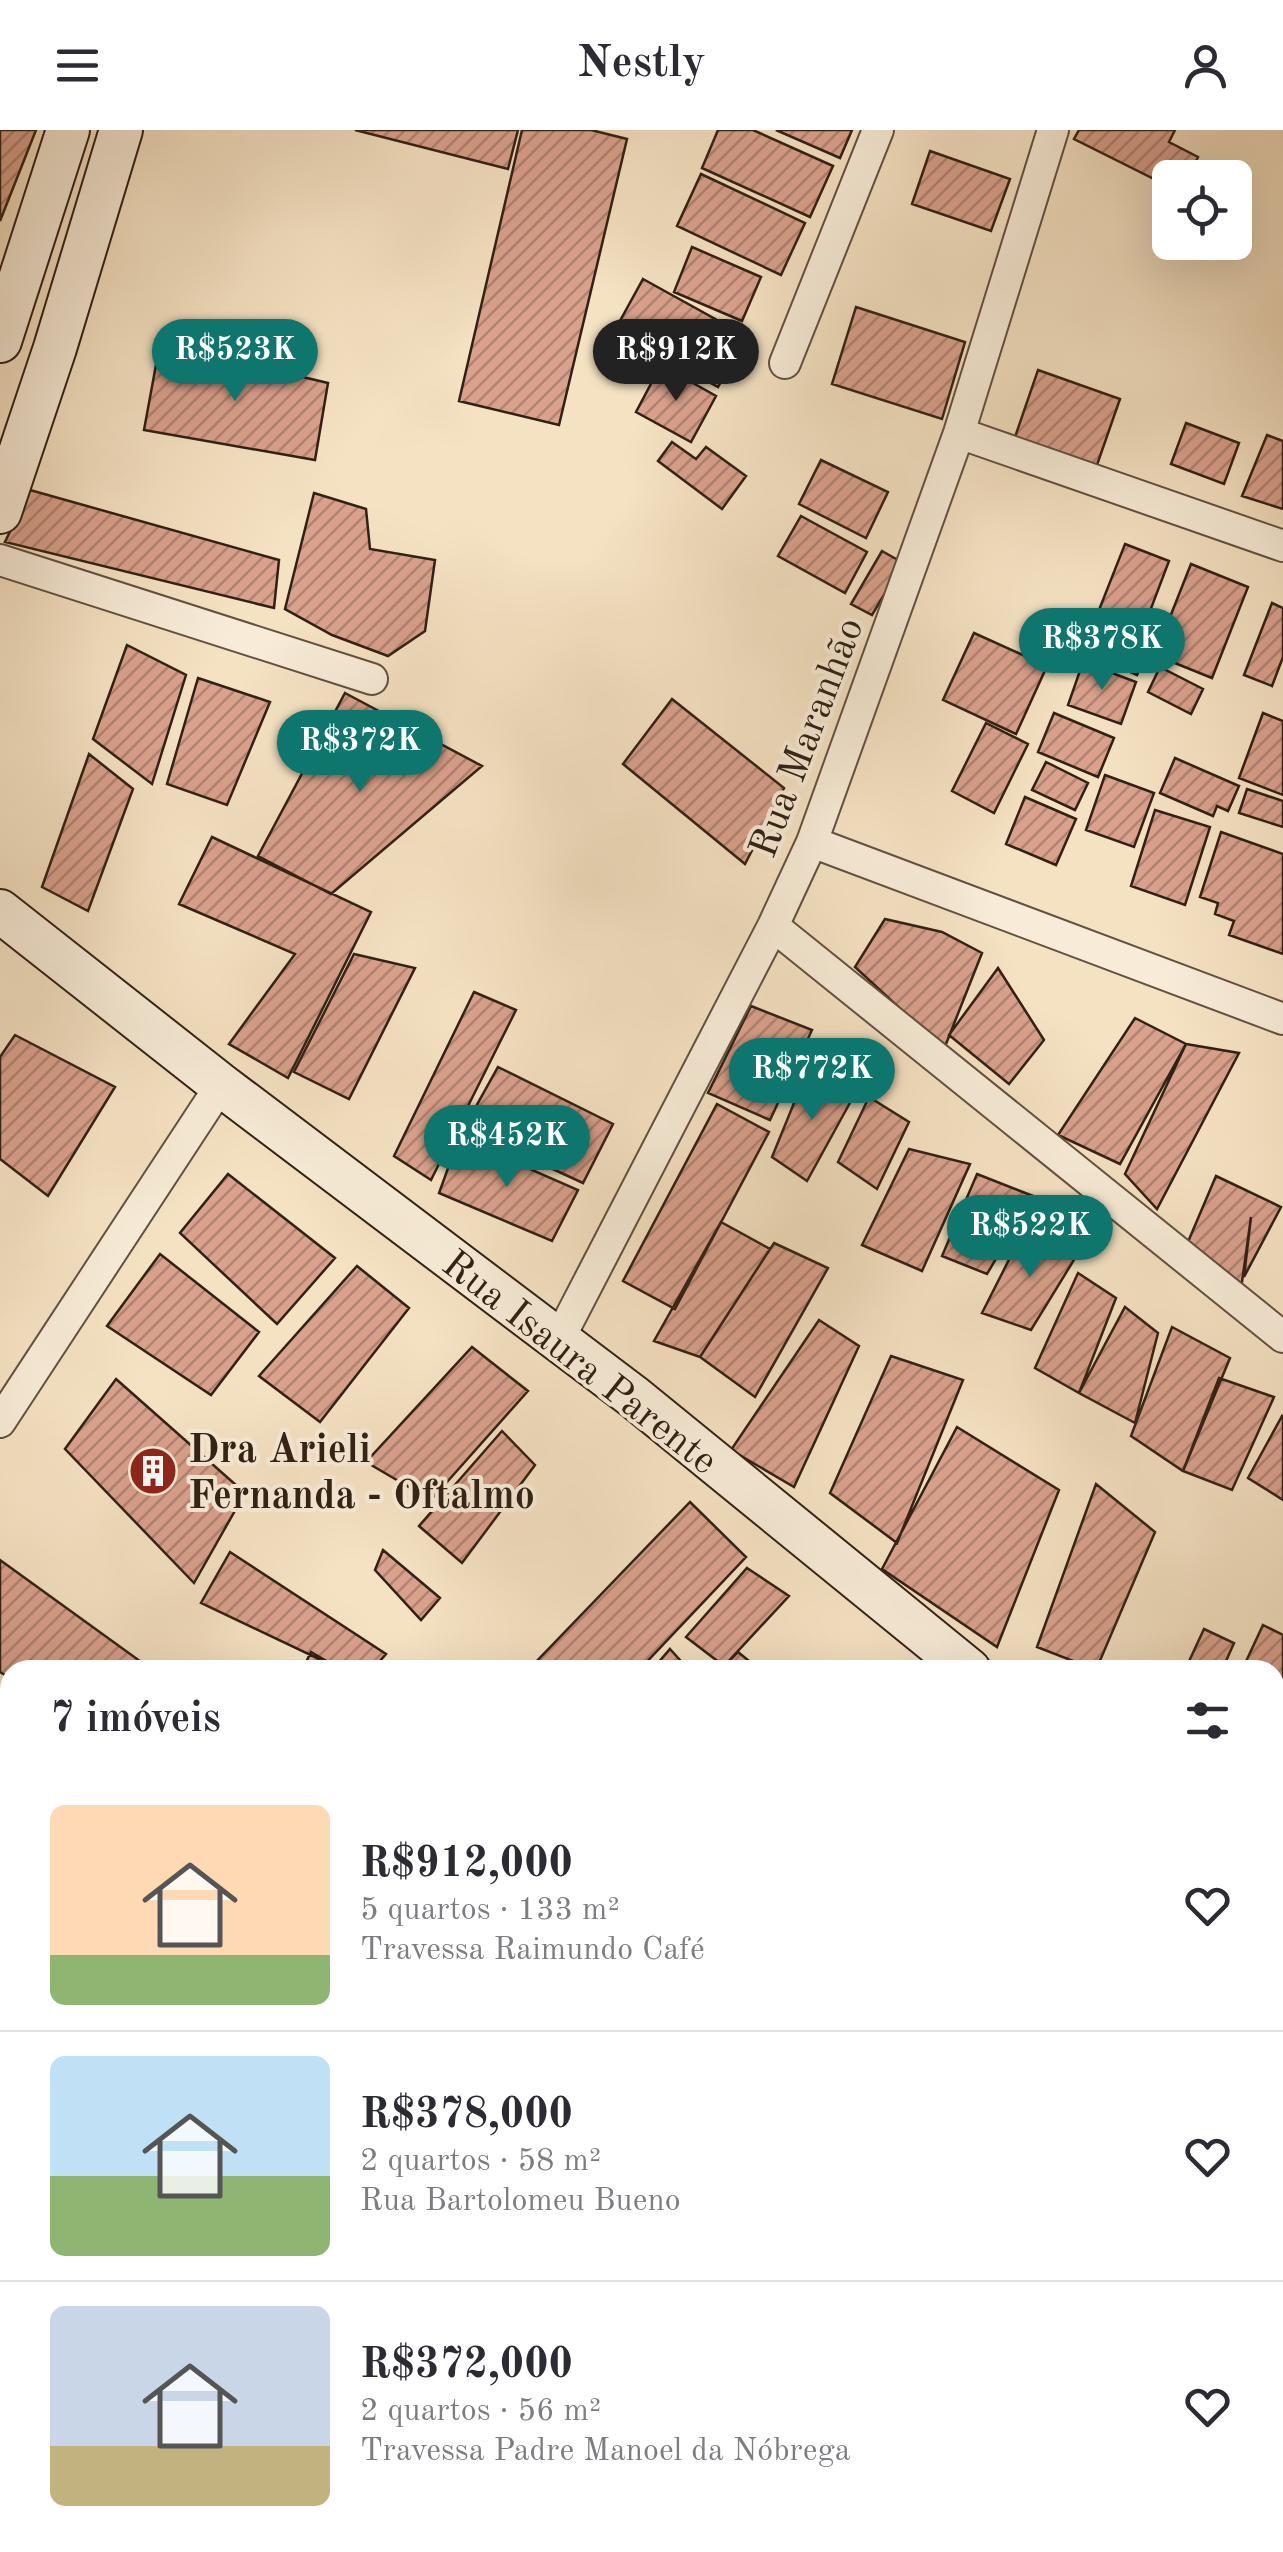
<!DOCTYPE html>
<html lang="pt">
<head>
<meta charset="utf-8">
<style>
  body { margin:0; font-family:"Old Standard TT",serif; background:#f7f7f7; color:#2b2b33; height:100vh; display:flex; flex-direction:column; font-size:38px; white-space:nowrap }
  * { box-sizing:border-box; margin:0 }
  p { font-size:32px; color:#7c7c81 }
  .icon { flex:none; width:55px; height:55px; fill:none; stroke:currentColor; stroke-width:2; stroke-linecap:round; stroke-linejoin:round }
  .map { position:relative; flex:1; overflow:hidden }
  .details { position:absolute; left:0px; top:1530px; width:1285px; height:892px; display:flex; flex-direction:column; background:#fff; border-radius:30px 30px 0 0; box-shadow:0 10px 40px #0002 }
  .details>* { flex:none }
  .fabs { position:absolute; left:1152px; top:30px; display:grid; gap:20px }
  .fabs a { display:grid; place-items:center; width:100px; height:100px; border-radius:15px; background:#fff; box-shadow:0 10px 40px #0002; font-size:50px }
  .price { position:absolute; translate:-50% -85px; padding:0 22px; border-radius:35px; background:#0f766e; color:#fff; font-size:32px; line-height:65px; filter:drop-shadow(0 2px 5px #0008) }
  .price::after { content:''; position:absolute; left:50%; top:60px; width:30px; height:22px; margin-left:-15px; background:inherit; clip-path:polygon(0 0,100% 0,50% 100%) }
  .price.on { background:#222; color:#fff }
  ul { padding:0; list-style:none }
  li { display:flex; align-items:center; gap:30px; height:250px; padding:0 50px }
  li+li { border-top:2px solid #e1e1e2 }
  li span { display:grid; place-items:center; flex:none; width:280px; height:200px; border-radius:15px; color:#555 }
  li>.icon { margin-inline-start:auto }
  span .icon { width:120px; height:120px; fill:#fffc; stroke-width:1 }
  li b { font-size:42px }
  h2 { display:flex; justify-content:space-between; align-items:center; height:120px; padding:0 50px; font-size:42px }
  header { display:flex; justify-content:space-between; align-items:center; height:130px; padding:0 50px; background:#fff; font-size:45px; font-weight:600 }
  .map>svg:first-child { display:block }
  .building { fill:url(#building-hatch); stroke:#312014; stroke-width:2.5 }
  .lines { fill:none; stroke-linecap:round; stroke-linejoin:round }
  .street-casing { stroke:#625040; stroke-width:34 }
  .secondary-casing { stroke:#312014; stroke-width:46 }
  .street { stroke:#f8ecd8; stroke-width:30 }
  .secondary { stroke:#f8ecd8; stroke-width:42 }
  .labels { text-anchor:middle; stroke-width:8; stroke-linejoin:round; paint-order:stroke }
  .street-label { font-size:40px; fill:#312014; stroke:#f8ecd8 }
  .poi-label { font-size:40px; font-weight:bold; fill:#312014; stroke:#f8ecd8; text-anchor:start }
</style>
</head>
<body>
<header><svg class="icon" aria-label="menu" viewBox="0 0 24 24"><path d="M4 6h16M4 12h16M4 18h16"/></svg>Nestly<svg class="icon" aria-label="person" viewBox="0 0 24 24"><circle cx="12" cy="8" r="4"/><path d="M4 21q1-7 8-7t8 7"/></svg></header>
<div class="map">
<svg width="1283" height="2422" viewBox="0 0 1283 2422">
  <defs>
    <pattern id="building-hatch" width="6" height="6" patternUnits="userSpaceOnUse" patternTransform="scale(2.5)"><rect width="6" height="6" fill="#daa18d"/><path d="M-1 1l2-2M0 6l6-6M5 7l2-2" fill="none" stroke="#b18372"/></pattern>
  </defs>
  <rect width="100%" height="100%" fill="#f5e2c3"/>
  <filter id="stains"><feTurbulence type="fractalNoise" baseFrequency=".002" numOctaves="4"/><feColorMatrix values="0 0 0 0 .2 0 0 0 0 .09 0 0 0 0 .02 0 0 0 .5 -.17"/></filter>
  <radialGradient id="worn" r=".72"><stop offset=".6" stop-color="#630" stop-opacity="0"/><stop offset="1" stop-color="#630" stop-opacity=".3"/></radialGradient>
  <!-- building -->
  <path class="building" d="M0,0h36l-36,91z
    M355,0h163l-10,39z
    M522,0h69l36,9 -68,286 -100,-24z
    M718,0h35l80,36 -23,51 -108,-49z
    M776,0h76l-12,28z
    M1079,0h96l-6,12 29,15 -10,21h-18v9l-96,-48z
    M930,21l80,28 -19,52 -79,-27z
    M701,44l104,49 -24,52 -104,-49z
    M692,117l69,30 -19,44 -68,-29z
    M643,149l103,57 -28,51 -103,-57z
    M856,177l109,35 -23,77 -110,-35z
    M160,213l168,40 -13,77 -171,-30z
    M661,235l55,31 -25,46 -55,-30z
    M1038,240l82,29 -23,66 -82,-28z
    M1186,293l53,20 -15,41 -53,-20z
    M1267,305l16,6v68l-41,-13z
    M672,312l24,17 10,-12 40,29 -24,33 -64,-48z
    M821,330l67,32 -22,46 -67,-34z
    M30,360l249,70 -5,48 -269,-66z
    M314,363l52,16 4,40 65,11 -10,71 -37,25 -56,-21 -47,-26z
    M801,386l66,36 -22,41 -67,-37z
    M1125,414l44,17 -25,66 -45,-17z
    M882,421l21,12 -31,52 -21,-11z
    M1191,434l57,23 -36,91 -57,-23z
    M1272,473l11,5v49l-11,29 -28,-11z
    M1100,493l50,21 -13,31 -49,-22z
    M974,503l73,33 -31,68 -73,-34z
    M127,515l59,30 -34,109 -59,-45z
    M1083,532l53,20 -15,42 -53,-19z
    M1160,537l43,22 -12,25 -43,-22z
    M198,548l72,24 -43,103 -60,-21z
    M345,563l137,73 -151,128 -73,-38z
    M672,569l112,89 -39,76 -122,-100z
    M1054,583l60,25 -16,39 -60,-25z
    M1263,583l20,8v74l-44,-17z
    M986,593l42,21 -34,69 -42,-22z
    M89,624l44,35 -45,122 -46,-24z
    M1175,628l64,28 -11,25 -11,-5 -4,10 -53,-23z
    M1046,632l42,21 -13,27 -43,-20z
    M1105,645l49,18 -20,54 -48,-17z
    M1247,659l36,12v26l-44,-14z
    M1025,667l51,22 -20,46 -50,-21z
    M1155,680l55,17 -25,78 -54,-19z
    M1221,702l62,22v100l-54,-19 5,-14 -19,-7 3,-11 -18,-6z
    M212,707l159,75 -83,166 -59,-34 66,-90 -116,-50z
    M885,789l57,13 40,21 -38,96 -89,-82z
    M354,824l61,14 -66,131 -55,-27z
    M998,838l46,72 -35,44 -60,-49z
    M474,862l42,18 -85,170 -37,-24z
    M751,876l61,24 -42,90 -62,-27z
    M1135,888l51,26 -66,120 -62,-29z
    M15,905l100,52 -67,109 -48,-37v-102z
    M1186,914l53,9 -82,156 -32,-35z
    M498,937l115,57 -30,59 -119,-55z
    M807,941l50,19 -50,91 -35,-24z
    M869,967l40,25 -32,67 -39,-27z
    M717,974l52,28 -94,177 -52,-28z
    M459,1008l119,52 -26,51 -113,-48z
    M909,1019l61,15 -48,107 -60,-26z
    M228,1044l107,84 -58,66 -97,-91z
    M977,1044l56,22 -46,78 -45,-18z
    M1216,1046l65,31 -37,70 7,-60 -10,72 -59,-33z
    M721,1092l49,27 -70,108 -46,-16z
    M1024,1100l56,20 -49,80 -49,-17z
    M774,1113l54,25 -73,129 -55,-40z
    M160,1124l99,78 -48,63 -104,-69z
    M357,1136l52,42 -89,114 -61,-46z
    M1078,1143l38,25 -37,95 -44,-25z
    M1125,1177l33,26 -23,90 -56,-30z
    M819,1190l40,26 -65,141 -63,-37z
    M1172,1197l58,31 -47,113 -52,-35z
    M472,1217l56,44 -97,109 -65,-38z
    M891,1226l72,24 -66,163 -67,-50z
    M1219,1248l55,19 -42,93 -49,-19z
    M116,1249l129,114 -51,90 -129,-134z
    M1282,1286l1,1v83l-35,-22z
    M957,1297l102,63 -62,157 -115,-78z
    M502,1301l33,34 -73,98 -43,-37z
    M1096,1354l59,48 -59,138 -59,-23z
    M690,1372l56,55 -107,113h-99l-6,-6z
    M383,1420l57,48 -19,22 -46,-50z
    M230,1422l156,102 -14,16h-30l-141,-67z
    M0,1430l144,104 -4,6h-130v8l-10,-6z
    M747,1438l42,28 -65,70 -38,-29z
    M1263,1495l20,10v106l-8,17v-88h-33z
    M1204,1499l30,14 -12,27h-37z
    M670,1519l19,21h-37z
    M311,1522l19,11 14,7h-42z
    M738,1522l22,18h-40z
    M0,2054l10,10v70l-10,16z
    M1283,2062v143l-8,11v-145z
    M10,2145v58l-10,-6v-35z
    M85,2412h41l-5,10h-42z
    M135,2412h32l-4,10h-33z
    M461,2412h54l-5,10h-54z
    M539,2412h131l-5,10h-117l-11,-5z"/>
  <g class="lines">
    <!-- street casing -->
    <g class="street-casing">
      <path id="street" d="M785,233l93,-233
        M959,303l324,113
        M0,430l372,119
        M812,712l471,177
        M773,796l510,411
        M558,1211l215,-415 39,-84 147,-409 94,-303
        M0,1292l221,-337
        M273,2422l6,-10"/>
    </g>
    <!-- secondary casing -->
    <g class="secondary-casing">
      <path id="secondary" d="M0,211l68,-211
        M0,382l55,-164 66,-218
        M0,781l221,174 413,312 335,273
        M1275,1773l8,6
        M0,2221l10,6
        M1275,2359l8,-20
        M366,2412l18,10
        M1250,2422l4,-10"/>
    </g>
    <!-- street -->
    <use href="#street" class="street"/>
    <!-- secondary -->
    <use href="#secondary" class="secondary"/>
  </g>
  <!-- icons -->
  <defs>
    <g id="building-disc" transform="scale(2.5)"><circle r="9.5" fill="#8f2418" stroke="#f8ecd8"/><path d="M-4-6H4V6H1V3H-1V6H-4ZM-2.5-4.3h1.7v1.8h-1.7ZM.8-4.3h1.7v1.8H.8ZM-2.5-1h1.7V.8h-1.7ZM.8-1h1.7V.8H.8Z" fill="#fff"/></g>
  </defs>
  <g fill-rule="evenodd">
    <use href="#building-disc" x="153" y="1341"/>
  </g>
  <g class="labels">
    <!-- street labels -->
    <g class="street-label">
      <text transform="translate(805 607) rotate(-69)" y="14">Rua Maranhão</text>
      <text transform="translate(581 1231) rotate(38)" y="14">Rua Isaura Parente</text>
    </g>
    <!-- poi labels -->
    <g class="poi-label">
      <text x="188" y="1332">Dra Arieli<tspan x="188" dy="46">Fernanda - Oftalmo</tspan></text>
    </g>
  </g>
  <rect width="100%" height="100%" filter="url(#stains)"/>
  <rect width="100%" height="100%" fill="url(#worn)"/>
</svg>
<div class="fabs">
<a><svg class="icon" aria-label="locate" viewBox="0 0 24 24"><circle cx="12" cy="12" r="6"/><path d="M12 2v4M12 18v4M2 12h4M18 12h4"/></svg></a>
</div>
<b class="price" style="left:235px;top:274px">R$523K</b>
<b class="price on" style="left:676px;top:274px">R$912K</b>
<b class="price" style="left:1102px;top:563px">R$378K</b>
<b class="price" style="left:360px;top:665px">R$372K</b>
<b class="price" style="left:812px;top:993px">R$772K</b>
<b class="price" style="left:507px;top:1060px">R$452K</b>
<b class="price" style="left:1030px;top:1150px">R$522K</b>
<section class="details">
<h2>7 imóveis<svg class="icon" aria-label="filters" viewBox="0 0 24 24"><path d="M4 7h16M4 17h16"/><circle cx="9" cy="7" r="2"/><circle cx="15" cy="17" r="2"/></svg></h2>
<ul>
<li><span style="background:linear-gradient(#ffd9b3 75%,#8fb573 0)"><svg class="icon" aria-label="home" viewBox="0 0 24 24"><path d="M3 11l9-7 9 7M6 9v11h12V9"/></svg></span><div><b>R$912,000</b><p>5 quartos · 133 m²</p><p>Travessa Raimundo Café</p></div><svg class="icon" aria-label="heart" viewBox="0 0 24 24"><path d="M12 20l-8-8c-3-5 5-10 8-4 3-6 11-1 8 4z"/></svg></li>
<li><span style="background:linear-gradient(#bfe0f5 60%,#8fb573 0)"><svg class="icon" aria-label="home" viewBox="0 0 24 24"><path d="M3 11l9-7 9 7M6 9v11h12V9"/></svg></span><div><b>R$378,000</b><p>2 quartos · 58 m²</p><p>Rua Bartolomeu Bueno</p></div><svg class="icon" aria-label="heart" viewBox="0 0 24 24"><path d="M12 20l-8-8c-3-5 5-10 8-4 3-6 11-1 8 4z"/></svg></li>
<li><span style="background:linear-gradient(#c9d6e8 70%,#c2b280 0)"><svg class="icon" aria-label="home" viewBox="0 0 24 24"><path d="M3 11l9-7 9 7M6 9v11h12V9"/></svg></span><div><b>R$372,000</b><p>2 quartos · 56 m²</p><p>Travessa Padre Manoel da Nóbrega</p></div><svg class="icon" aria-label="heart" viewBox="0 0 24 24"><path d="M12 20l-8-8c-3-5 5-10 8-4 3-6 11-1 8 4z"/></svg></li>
</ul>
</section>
</div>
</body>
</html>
